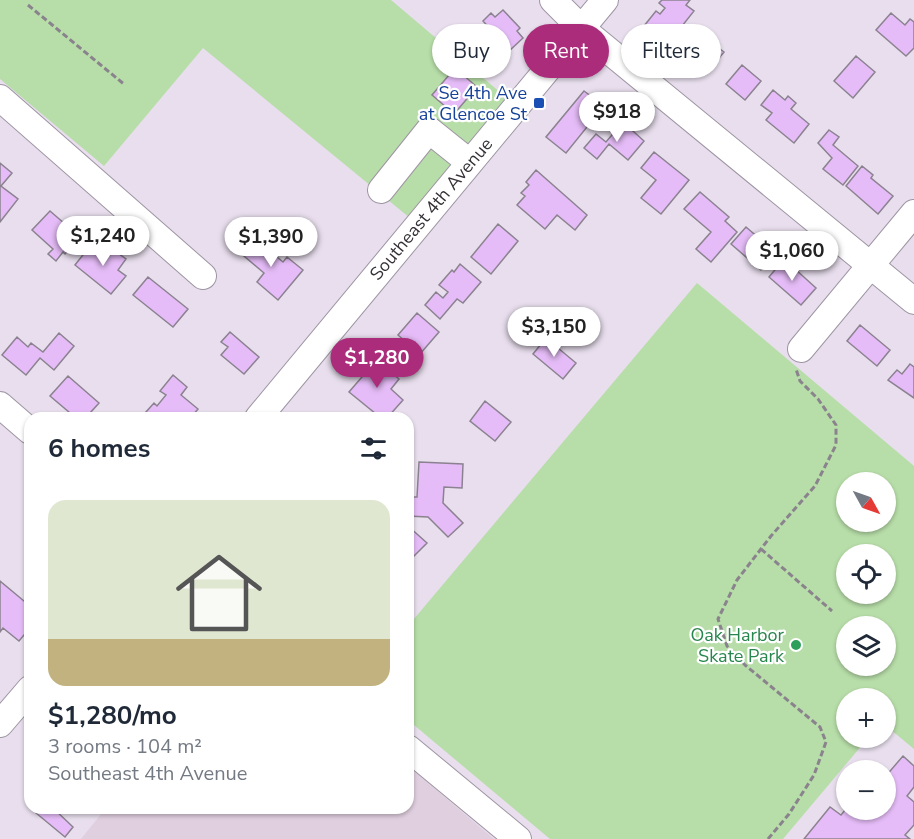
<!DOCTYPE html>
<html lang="en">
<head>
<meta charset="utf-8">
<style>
  body { margin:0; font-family:"Nunito Sans",sans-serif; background:#f2f2f3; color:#1f2937; height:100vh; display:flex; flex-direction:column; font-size:22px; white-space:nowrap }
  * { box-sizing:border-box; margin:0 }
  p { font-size:20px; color:#747a83 }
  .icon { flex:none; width:33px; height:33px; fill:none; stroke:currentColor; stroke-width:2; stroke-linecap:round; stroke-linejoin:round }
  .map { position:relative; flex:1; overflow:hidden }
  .details { position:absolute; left:24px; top:412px; width:390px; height:402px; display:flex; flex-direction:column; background:#fff; border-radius:18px; box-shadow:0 2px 4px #0004 }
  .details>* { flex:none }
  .hud { position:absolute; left:432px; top:24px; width:392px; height:54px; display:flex; gap:12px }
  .needle { width:39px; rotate:130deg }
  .buttons { position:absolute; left:836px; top:472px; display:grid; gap:12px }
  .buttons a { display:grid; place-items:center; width:60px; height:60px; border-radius:50%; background:#fff; box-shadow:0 2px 4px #0004; font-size:30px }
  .price { position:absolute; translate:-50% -51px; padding:0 14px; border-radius:21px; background:#fff; color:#222; font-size:20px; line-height:39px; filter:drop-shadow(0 2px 3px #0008) }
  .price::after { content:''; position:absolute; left:50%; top:36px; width:18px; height:14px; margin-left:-9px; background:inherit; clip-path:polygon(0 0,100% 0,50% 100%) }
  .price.on { background:#ab2c7b; color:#fff }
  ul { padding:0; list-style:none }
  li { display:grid; align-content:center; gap:12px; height:318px; padding:0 24px }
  li span { display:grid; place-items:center; height:186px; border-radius:18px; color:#555 }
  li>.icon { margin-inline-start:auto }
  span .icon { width:108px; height:108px; fill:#fffc; stroke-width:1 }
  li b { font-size:26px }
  h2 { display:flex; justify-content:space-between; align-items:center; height:72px; padding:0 24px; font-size:26px }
  .chip { padding:0 21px; border-radius:27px; background:#fff; box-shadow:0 2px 4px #0004; font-size:21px; line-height:54px }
  .chip.on { background:#ab2c7b; color:#fff }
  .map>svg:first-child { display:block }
  .education { fill:#e0cfdf }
  .green { fill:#b7dda8; fill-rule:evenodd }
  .building { fill:#e5bcf7; stroke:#8b8290; stroke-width:1.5 }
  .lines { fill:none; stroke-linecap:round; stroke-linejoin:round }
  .minor-casing { stroke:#9e95a3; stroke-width:28 }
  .path { stroke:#8a838d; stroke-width:3; stroke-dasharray:6 3; stroke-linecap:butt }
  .minor { stroke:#fff; stroke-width:26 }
  .transit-dot { fill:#1a4fb4; stroke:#fff; stroke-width:2 }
  .leisure-dot { fill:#2e9e5b; stroke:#fff; stroke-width:2 }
  .labels { text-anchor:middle; stroke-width:4.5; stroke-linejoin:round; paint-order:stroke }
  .transit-label { font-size:18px; fill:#164399; stroke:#fff; text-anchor:end }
  .street-label { font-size:18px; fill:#353137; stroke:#fff }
  .leisure-label { font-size:18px; fill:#27864d; stroke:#fff; text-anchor:end }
</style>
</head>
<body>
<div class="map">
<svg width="914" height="839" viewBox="0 0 914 839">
  <rect width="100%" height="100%" fill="#e8deed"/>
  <!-- education -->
  <path class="education" d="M408,766l86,73h-413l24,-30 303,-1z"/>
  <!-- green -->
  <path class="green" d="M0,0h391l117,99 -98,119 -207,-170 -99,118 -104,-87z
    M697,283l217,183v283l-29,-24v-26h-39v39h22l-85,101h-233l-142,-119v-94zM846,483h39v39h-39zM846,555h39v39h-39zM846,627h39v39h-39z"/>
  <!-- building -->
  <path class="building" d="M662,0h28l-4,5 8,6 -27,34 -23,-19 12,-15 4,3 5,-6 -6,-5z
    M503,10l17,18 -3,3 6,7 -32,30 -15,-16 19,-18 -12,-13 8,-8 4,4z
    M891,13l14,12 5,-6 4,3v26l-8,8 -30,-26z
    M698,32l26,20 -15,18 -24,-19 -4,5 -11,-8 12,-14 9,7z
    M856,56l19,16 -22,26 -19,-17z
    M742,65l19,16 -16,19 -19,-16z
    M455,68l22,19 -23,27 -22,-19z
    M773,90l12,10 3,-4 8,7 -5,6 18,15 -15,19 -28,-23 6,-7 -11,-8z
    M584,91l20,15 -38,47 -20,-16z
    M623,122l21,19 -16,19 -19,-16 -12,15 -13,-11 12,-14 10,8z
    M829,130l10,7 -6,8 25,21 -15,19 -20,-16 9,-11 -14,-15z
    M654,152l35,28 -28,34 -20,-16 15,-18 -15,-12z
    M0,163l12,10 -11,13 17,13 -18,23z
    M862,166l11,9 -2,3 22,18 -15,18 -32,-28z
    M536,170l51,45 -12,15 -18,-15 -12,14 -28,-24 8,-9 -4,-3 8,-8 -3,-3z
    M700,192l29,25 -4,4 12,11 -26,30 -15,-13 15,-17 -27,-23z
    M50,211l30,26 -15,17 -2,-2 -7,9 -8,-7 5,-5 -21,-19z
    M498,224l20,17 -27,33 -20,-17z
    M746,227l30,26 -15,17 -30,-26z
    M251,235l32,27 4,-5 16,13 -25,30 -21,-18 7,-9 -26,-22z
    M107,245l19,14 -8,11 8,6 -15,18 -36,-29 15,-19 10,8z
    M784,259l32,29 -15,17 -32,-28z
    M460,264l21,18 -18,21 -6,-4 -17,20 -15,-14 11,-13 7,6 5,-6 -9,-7 13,-15 2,2z
    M148,277l40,32 -15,18 -40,-32z
    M417,313l22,19 -19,22 -5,-4 -17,19 -15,-13 12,-13 6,5 5,-6 -8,-7z
    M860,325l30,25 -13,16 -30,-25z
    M230,332l29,25 -15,17 -23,-19 7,-8 -7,-5z
    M59,333l15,13 -20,24 -14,-12 -14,17 -24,-20 15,-18 11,10 3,-4 12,9z
    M546,338l30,25 -13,16 -30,-25z
    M372,356l27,23 -8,10 12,11 -16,18h-6l-32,-26 13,-15 -5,-3z
    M910,364l4,3v31l-26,-18 9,-10 5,4z
    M173,375l14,12 -6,8 17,14 -6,7 3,2h-41l-8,-6 8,-9 3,3 9,-11 -6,-4z
    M68,376l31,27 -9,10 6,5h-20l-26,-22z
    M485,401l26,21 -16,19 -25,-20z
    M419,462l44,2 -1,24 -18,-1 -1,16 20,20 -15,14 -20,-20 -20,-1v-19h9z
    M408,526l19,17 -15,15 -4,-4z
    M0,581l30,25v22l-11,13 -16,-13 -3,4z
    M903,756l11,10v21l-7,9 7,6v23l-9,10 5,4h-106l26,-32 11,8 5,-6 39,1v-33z
    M40,808h13l20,19 -8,10 -29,-24z"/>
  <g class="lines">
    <!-- minor casing -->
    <g class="minor-casing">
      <path id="minor" d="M553,0l28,28 333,273
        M0,98l203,178
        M381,190l48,-60 40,32
        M801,349l113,-136
        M0,405l30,26
        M258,418l347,-418
        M0,724l30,-35
        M408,748l110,91"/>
    </g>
    <!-- path -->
    <path class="path" d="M28,5l97,80
      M761,549l71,62
      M768,839l21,-25 25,-39 12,-33 -6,-15 -75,-62 -18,-19 -9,-27 19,-39 34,-44 44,-50 21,-41v-20l-18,-26 -18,-18 -4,-12"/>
    <!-- minor -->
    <use href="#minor" class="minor"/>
  </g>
  <!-- markers -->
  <rect class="transit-dot" x="533" y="97" width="12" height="12" rx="3"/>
  <circle class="leisure-dot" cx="796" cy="645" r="6"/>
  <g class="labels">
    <!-- transit labels -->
    <g class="transit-label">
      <text x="527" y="99">Se 4th Ave<tspan x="527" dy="21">at Glencoe St</tspan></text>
    </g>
    <!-- street labels -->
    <g class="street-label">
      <text transform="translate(431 209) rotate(-50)" y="6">Southeast 4th Avenue</text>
    </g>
    <!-- leisure labels -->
    <g class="leisure-label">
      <text x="784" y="641">Oak Harbor<tspan x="784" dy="21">Skate Park</tspan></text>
    </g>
  </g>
</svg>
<div class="buttons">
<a><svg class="needle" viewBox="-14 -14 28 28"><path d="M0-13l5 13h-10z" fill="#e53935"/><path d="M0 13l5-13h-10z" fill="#747a83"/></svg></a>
<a><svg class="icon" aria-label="locate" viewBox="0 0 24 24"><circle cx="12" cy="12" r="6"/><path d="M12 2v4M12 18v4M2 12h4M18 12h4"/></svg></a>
<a><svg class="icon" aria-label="layers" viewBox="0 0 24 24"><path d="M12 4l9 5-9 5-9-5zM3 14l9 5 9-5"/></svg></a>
<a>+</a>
<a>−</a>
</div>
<b class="price" style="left:617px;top:143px">$918</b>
<b class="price" style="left:103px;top:267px">$1,240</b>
<b class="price" style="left:271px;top:268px">$1,390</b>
<b class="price" style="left:792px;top:282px">$1,060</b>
<b class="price" style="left:554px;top:358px">$3,150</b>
<b class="price on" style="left:377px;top:389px">$1,280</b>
<div class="hud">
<a class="chip">Buy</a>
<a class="chip on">Rent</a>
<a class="chip">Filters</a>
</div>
<section class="details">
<h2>6 homes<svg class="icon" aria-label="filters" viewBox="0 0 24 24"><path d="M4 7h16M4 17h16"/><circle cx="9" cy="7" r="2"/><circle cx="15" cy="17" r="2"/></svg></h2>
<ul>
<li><span style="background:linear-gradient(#dfe7d0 75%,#c2b280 0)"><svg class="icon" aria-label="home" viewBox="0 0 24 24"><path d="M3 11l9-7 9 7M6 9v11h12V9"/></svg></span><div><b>$1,280/mo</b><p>3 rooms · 104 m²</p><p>Southeast 4th Avenue</p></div></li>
</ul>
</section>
</div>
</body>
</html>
